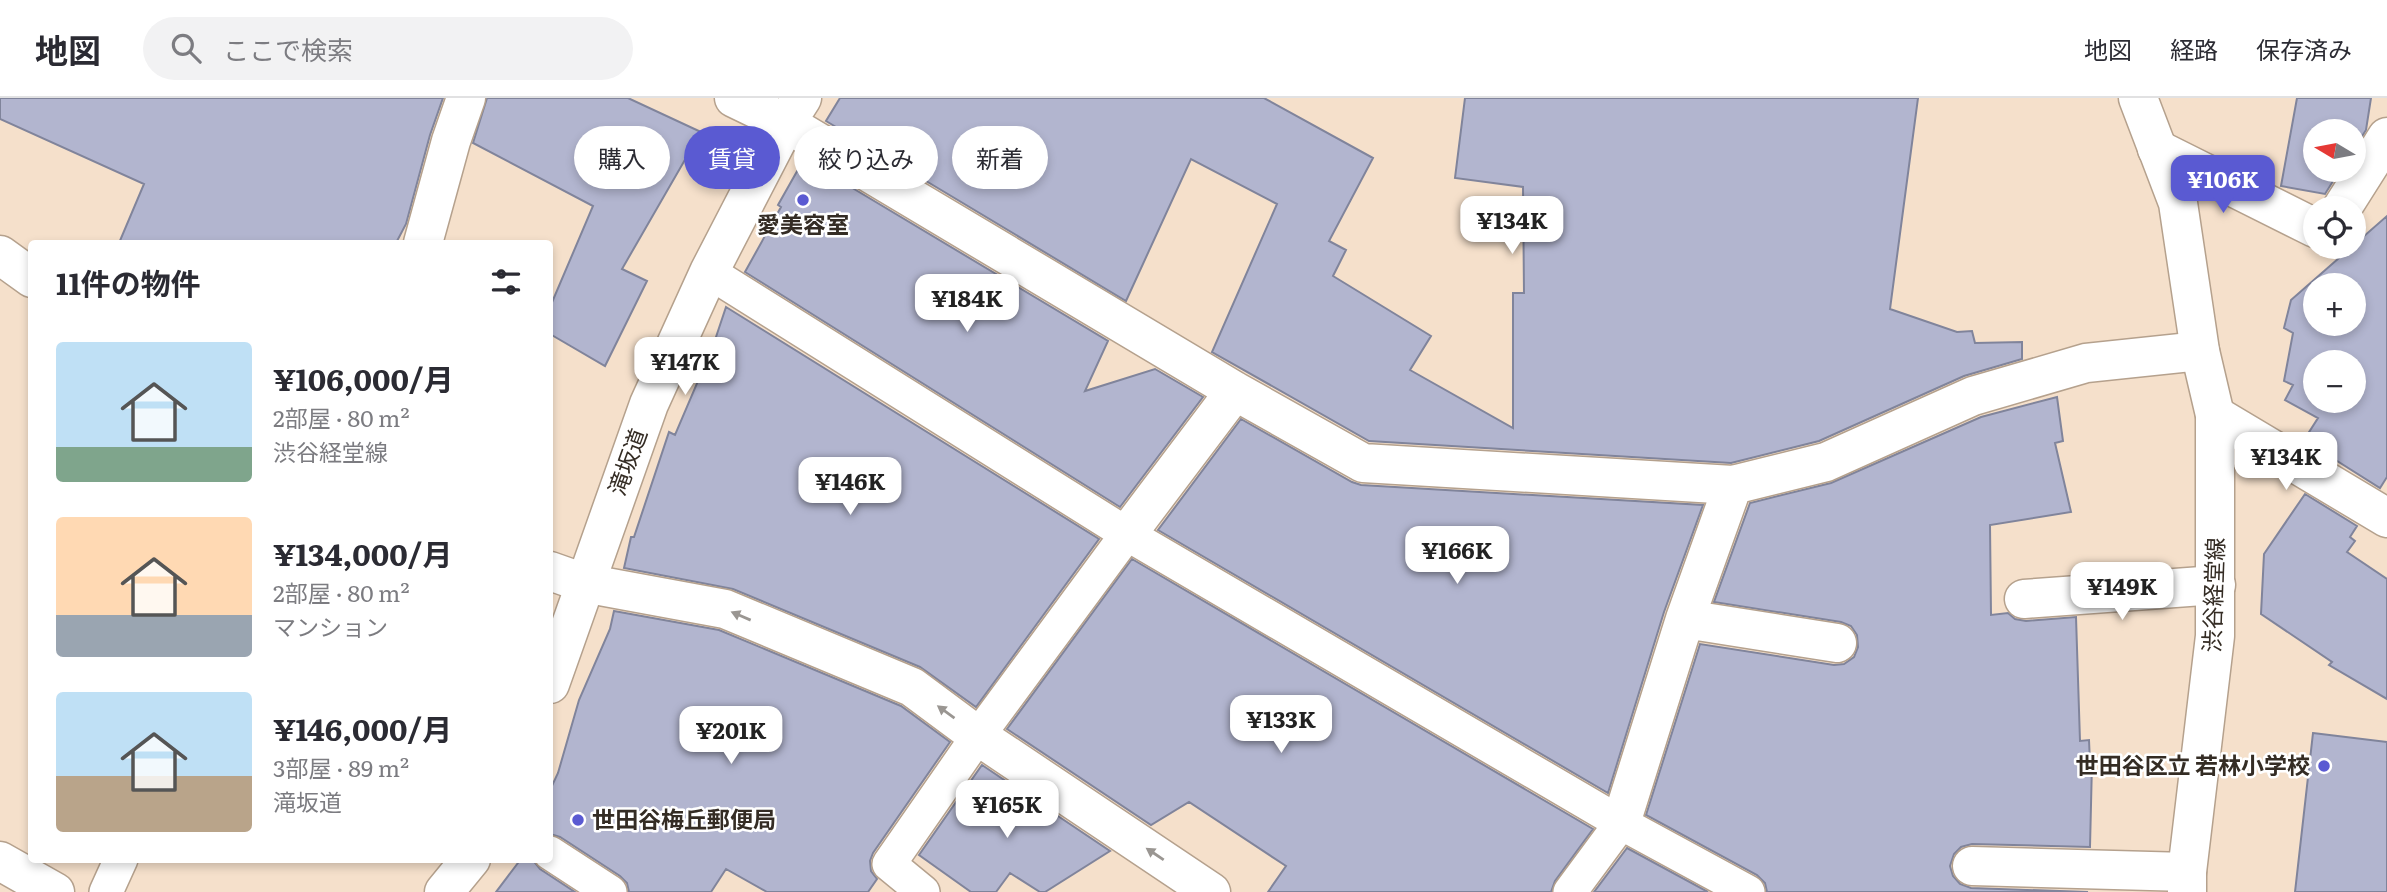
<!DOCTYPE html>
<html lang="ja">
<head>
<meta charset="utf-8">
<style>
  body { margin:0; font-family:Literata,"Noto Sans JP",serif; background:#f2f2f3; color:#2b2b33; height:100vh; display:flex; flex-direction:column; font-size:26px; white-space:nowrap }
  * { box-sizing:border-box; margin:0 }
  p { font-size:23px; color:#7c7c81 }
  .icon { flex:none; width:38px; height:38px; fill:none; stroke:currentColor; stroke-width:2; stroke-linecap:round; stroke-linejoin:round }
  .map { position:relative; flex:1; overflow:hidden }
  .side { position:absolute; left:28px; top:142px; width:525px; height:623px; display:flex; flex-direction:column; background:#fff; border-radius:7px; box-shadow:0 4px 10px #0003 }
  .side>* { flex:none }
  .banner { position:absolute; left:574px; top:28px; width:665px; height:63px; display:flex; gap:14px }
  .needle { width:46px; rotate:280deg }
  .tools { position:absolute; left:2303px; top:21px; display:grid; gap:14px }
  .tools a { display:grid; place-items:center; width:63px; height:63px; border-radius:50%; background:#fff; box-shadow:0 4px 10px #0003; font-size:35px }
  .price { position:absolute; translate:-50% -60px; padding:0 16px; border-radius:14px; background:#fff; color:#222; font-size:23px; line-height:46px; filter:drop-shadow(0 2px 4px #0008) }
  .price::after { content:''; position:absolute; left:50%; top:42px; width:21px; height:16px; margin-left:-10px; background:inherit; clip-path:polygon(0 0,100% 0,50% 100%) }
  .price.active { background:#5a5ad2; color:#fff }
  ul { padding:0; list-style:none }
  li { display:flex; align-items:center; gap:21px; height:175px; padding:0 28px }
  li span { display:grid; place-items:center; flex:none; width:196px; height:140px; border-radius:7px; color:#555 }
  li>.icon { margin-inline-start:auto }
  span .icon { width:84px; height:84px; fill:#fffc; stroke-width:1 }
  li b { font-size:30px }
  h2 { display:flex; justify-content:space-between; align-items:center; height:84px; padding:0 28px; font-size:30px }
  .tag { padding:0 24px; border-radius:32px; background:#fff; box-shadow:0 4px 10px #0003; font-size:24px; line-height:63px }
  .tag.active { background:#5a5ad2; color:#fff }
  header { display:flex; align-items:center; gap:42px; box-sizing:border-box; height:98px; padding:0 35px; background:#fff; border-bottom:2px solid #e1e1e2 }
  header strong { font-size:33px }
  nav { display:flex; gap:38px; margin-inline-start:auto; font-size:24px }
  .search { width:490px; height:63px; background:#f2f2f3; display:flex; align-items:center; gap:18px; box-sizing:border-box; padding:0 24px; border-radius:38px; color:#7c7c81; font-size:26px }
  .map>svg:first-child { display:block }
  .building { fill:#b2b5cf; stroke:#80849b; stroke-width:2; fill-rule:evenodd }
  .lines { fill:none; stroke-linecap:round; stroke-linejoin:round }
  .service-casing { stroke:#b5a18d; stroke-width:36 }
  .minor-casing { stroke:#b5a18d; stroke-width:41 }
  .secondary-casing { stroke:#b5a18d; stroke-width:41 }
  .service { stroke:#fff; stroke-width:33 }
  .minor { stroke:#fff; stroke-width:38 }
  .secondary { stroke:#fff; stroke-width:38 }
  .oneway { fill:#9a9692 }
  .poi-dot { fill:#5a5ad2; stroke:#fff; stroke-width:2.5 }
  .labels { text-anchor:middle; stroke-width:5; stroke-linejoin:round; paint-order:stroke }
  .poi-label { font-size:23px; font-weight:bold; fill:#342c24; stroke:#fff }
  .street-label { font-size:23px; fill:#342c24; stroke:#fff }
</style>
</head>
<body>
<header>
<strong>地図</strong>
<div class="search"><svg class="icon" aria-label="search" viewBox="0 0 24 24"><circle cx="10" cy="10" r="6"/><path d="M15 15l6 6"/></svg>ここで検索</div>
<nav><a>地図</a><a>経路</a><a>保存済み</a></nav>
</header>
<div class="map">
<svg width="2387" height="794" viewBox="0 0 2387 794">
  <rect width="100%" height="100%" fill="#f5e0cb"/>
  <!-- building -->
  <path class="building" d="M0,0h443l-13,37 -24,89 -10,19h-277l25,-59 -144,-65z
    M487,0h141l73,34 -79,137 25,12 -42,85 -55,-32v-27l43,-101 -120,-63z
    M840,0h424l109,60 -44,83 17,9 -13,26 98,60 -21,34 103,58v-135h11l-1,-106 -68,-9 10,-80h453l-28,211 67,23 15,-1 3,12 47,-1v17l-58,17 -145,65 -88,22 -362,-22 -157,-89 65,-148 -86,-45 -65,142 -300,-180z
    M2297,0h74l-5,32 -12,19v-18h-39v39h25l-15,24 -44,-8z
    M804,61l304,182 -23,50 70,-22 48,28 -83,110 -375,-235 36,-65 -3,-2z
    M2387,118v261l-7,11 -76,-48 14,-22 -33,-18 8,-15 -9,-4 9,-48 -9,-5 7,-28zM2315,187h39v39h-39zM2315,264h39v39h-39z
    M726,209l373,232 -123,168 -56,-40 -187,-78 -109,-21 7,-31h3l35,-105 6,3 38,-89z
    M2057,299l6,44 -8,2 16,69 -81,13 1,90 17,-2 7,6 11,2 50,-4 4,124 9,-1 1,23h2l-2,84 -118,-3 -11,3 -7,7 -4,12 3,10 7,8 11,4 117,4h-321l-2,-9 -8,-8 -111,-60 54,-171 134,21 10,-1 10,-7 4,-10 -1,-12 -6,-9 -10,-4 -127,-20 36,-99 81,-20 150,-66z
    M1241,321l111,63 9,3 342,20 -39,107 -56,181 -450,-263z
    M2305,396l52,32 -7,11 5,4 -8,11 40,27v120l-58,-34 3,-3 -71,-48 3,-60z
    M1132,461l461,270 -38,52 -4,11h-283l18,-26 -97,-64 -38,23 -144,-96z
    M614,513l105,19 182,76 49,36 -77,111 -3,8 1,10 6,8 -9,13h-101l-41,-23 -15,23h-82l-2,-9 -7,-7 -60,-39 -10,-3v-44l8,-17 21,-73 31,-71z
    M2313,635l74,9v150h-92z
    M982,667l128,86 -65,41h-5l-30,-19 -14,19h-25l-52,-37z
    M1627,750l81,44h-114z
    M521,761h11l8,10 35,23h-79z"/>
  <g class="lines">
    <!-- service casing -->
    <g class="service-casing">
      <path id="service" d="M709,174l418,262 494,289 127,69
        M550,755l60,39
        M106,794l15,-33
        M923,794l-34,-28 89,-128 149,-202
        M1570,794l51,-69"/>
    </g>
    <!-- minor casing -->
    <g class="minor-casing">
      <path id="minor" d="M734,0l52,25 449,268 128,72 370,22 93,-23 147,-66 113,-33 114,-12
        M2157,51l158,79
        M2342,110l45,-71
        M423,145l28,-102 15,-43
        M0,157l32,23
        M2215,317l172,103
        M1127,436l108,-143
        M550,473l34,12 141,26 187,78 66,49 233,156
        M2024,501l192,-14
        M1685,521l152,24
        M550,586l99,-280 60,-132 77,-149 16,-25
        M1621,725l64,-204 48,-134
        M0,763l55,31
        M1972,768l215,6
        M444,794l27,-33"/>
    </g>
    <!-- secondary casing -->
    <g class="secondary-casing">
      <path id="secondary" d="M2138,0l40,105 22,148 15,64v221l-28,236v20"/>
    </g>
    <!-- service -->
    <use href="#service" class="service"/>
    <!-- minor -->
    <use href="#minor" class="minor"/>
    <!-- secondary -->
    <use href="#secondary" class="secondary"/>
  </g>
  <!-- one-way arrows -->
  <defs><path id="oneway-solid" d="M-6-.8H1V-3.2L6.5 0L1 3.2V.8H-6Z" transform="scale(1.75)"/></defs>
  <g class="oneway">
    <use href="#oneway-solid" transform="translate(741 518) rotate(-157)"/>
    <use href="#oneway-solid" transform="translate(946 614) rotate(-144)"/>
    <use href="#oneway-solid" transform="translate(1155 756) rotate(-146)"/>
  </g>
  <!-- markers -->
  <g class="poi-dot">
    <circle cx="803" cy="102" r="7"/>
    <circle cx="2324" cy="668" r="7"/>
    <circle cx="578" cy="722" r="7"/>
  </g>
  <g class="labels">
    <!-- poi labels -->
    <g class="poi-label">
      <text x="803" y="135">愛美容室</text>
      <text x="2310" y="676" text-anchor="end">世田谷区立 若林小学校</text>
      <text x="592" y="730" text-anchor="start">世田谷梅丘郵便局</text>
    </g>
    <!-- street labels -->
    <g class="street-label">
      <text transform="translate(628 364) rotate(-70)" y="8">滝坂道</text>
      <text transform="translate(2214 497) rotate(-88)" y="8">渋谷経堂線</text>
    </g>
  </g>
</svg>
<div class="tools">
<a><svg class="needle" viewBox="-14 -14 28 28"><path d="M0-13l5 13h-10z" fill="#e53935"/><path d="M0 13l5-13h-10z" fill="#7c7c81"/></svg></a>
<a><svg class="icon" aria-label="locate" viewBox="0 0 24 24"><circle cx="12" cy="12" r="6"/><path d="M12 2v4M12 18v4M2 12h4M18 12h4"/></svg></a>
<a>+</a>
<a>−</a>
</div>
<b class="price active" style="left:2223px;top:117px">¥106K</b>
<b class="price" style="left:1512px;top:158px">¥134K</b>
<b class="price" style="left:967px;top:236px">¥184K</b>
<b class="price" style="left:685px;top:299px">¥147K</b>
<b class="price" style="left:2286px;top:394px">¥134K</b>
<b class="price" style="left:850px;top:419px">¥146K</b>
<b class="price" style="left:1457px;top:488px">¥166K</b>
<b class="price" style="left:2122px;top:524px">¥149K</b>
<b class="price" style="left:1281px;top:657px">¥133K</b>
<b class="price" style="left:731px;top:668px">¥201K</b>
<b class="price" style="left:1007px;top:742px">¥165K</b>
<div class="banner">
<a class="tag">購入</a>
<a class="tag active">賃貸</a>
<a class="tag">絞り込み</a>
<a class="tag">新着</a>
</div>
<section class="side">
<h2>11件の物件<svg class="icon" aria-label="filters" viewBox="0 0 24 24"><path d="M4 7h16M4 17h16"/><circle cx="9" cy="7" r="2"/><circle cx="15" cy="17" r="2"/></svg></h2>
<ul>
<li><span style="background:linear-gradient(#bfe0f5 75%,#7fa58c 0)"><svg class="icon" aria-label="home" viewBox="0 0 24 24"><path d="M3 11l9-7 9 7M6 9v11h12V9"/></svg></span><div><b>¥106,000/月</b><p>2部屋 · 80 m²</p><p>渋谷経堂線</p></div></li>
<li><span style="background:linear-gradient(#ffd9b3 70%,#9aa5b1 0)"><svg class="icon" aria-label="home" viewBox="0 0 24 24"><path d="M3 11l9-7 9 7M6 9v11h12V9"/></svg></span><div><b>¥134,000/月</b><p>2部屋 · 80 m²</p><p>マンション</p></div></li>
<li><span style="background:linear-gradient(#bfe0f5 60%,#b9a48a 0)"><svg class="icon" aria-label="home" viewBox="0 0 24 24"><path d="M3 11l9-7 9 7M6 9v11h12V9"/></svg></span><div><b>¥146,000/月</b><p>3部屋 · 89 m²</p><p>滝坂道</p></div></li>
</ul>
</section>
</div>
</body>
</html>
